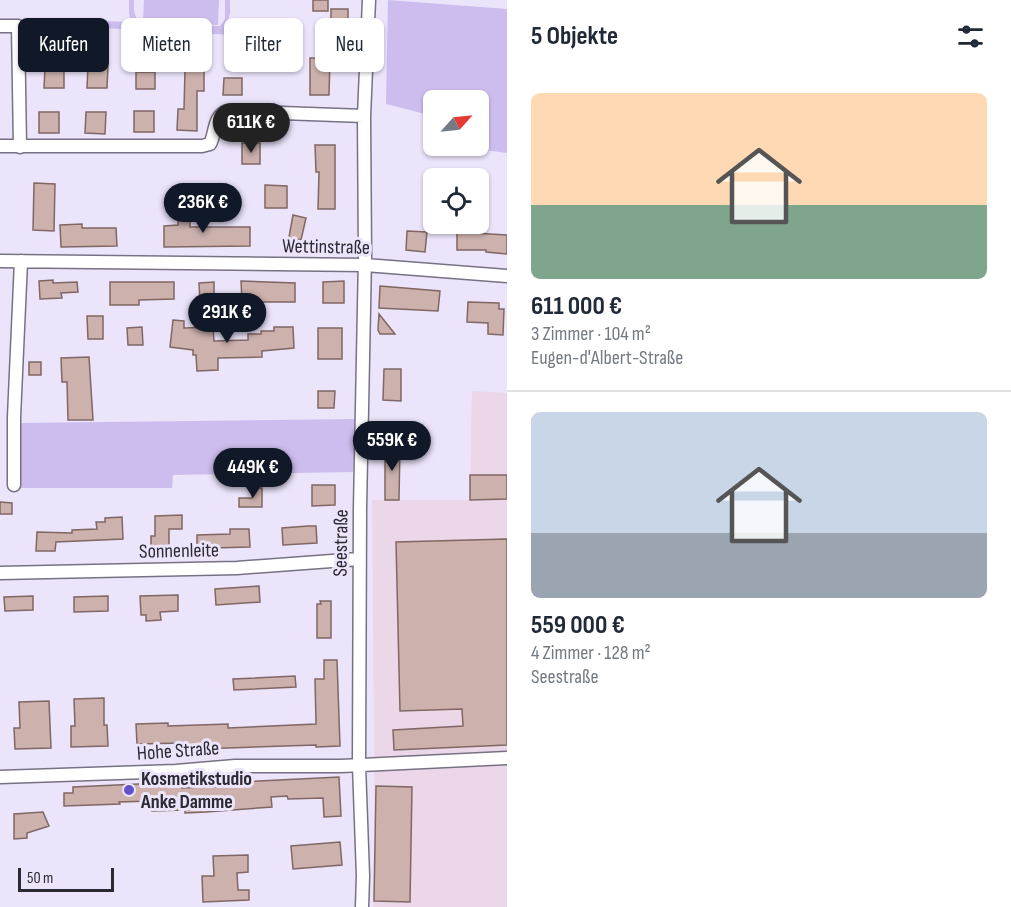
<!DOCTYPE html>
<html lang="de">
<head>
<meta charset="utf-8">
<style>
  body { margin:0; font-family:"Sofia Sans Condensed",sans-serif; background:#f6f6f7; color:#1f2937; height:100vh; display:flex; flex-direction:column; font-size:22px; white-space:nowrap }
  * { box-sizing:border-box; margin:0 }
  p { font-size:20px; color:#747a83 }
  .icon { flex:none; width:33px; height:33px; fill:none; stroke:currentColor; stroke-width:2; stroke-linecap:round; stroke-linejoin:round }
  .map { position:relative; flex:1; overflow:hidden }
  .details { display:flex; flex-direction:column; background:#fff; width:504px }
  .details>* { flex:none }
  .banner { position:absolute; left:18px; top:18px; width:399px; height:54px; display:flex; gap:12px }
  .needle { width:39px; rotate:63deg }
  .buttons { position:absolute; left:423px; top:90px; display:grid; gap:12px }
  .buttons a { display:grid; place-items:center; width:66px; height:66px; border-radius:9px; background:#fff; box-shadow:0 2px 4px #0004; font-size:30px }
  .scale { position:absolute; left:18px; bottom:15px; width:96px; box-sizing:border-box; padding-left:6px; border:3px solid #2b2932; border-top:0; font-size:16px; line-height:21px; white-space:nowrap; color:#2b2932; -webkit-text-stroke:4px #ebe4fb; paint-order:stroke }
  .price { position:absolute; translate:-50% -51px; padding:0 14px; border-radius:21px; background:#111827; color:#fff; font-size:20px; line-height:39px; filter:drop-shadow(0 2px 3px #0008) }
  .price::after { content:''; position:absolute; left:50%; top:36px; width:18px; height:14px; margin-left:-9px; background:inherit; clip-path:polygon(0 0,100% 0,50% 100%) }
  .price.on { background:#222; color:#fff }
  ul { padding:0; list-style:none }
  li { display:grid; align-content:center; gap:12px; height:318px; padding:0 24px }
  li+li { border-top:2px solid #e0e1e3 }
  li span { display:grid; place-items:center; height:186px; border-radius:9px; color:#555 }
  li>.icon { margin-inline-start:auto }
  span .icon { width:108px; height:108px; fill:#fffc; stroke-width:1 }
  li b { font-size:26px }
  h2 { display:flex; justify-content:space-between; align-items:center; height:72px; padding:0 24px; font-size:26px }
  .chip { padding:0 21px; border-radius:9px; background:#fff; box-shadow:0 2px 4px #0004; font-size:21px; line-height:54px }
  .chip.on { background:#111827; color:#fff }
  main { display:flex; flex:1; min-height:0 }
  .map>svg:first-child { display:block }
  .industrial { fill:#ebd7e7 }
  .green { fill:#ccbdee }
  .building { fill:#ccb1ad; stroke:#806764; stroke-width:1.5 }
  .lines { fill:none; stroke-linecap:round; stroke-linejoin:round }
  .minor-casing { stroke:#777185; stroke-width:15 }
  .minor { stroke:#fff; stroke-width:12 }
  .poi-dot { fill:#6053cc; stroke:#ebe4fb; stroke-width:2 }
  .labels { text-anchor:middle; stroke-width:6; stroke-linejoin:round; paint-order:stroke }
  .street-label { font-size:20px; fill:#2b2932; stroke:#ebe4fb }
  .poi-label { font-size:20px; font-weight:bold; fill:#2b2932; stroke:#ebe4fb; text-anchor:start }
</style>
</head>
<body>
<main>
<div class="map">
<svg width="507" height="907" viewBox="0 0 507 907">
  <rect width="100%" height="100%" fill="#ebe4fb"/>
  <!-- industrial -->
  <path class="industrial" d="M472,391l35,2v514h-134l2,-54 -3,-353h98z"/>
  <!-- green -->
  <path class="green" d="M129,0h5v11l4,12 82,3 5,-7v-19h5v13l-4,14 9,1 -1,7 -133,-7v-7l31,1 -3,-8z
    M144,0h75l-1,25 -75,-4z
    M388,0l119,9v144l-53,-7h24v-46h-44l-1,16 -47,-12z
    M355,419l-2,53 -180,3 -1,13h-154l2,-65z"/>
  <!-- building -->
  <path class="building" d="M313,0h15v11h-15z
    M331,9h17v19l-17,-1z
    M310,58h20l-1,37h-19z
    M88,66l20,1 -1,21h-20z
    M45,67h19v21h-20z
    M185,69l19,1v21h-7v40l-20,-1 1,-21h6z
    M136,72h19v17h-19z
    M224,78h18v17h-19z
    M134,111h20v21h-20z
    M39,112h20v21h-20z
    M86,112h20l-1,22 -20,-1z
    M242,143h18v21h-18z
    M315,145h20v64h-17l1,-37h-3z
    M34,183l21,1 -1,47 -21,-1z
    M265,185l22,1v22h-22z
    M179,203h11v24h60v19l-86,1v-21l14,-1z
    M293,215l13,3 -5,22 -12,-3z
    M82,224v4h34l1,18 -56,1 -1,-22z
    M457,224h16v9l34,2v19l-21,-2v-2h-29z
    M407,231l20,1 -2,20 -19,-2z
    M53,280v3l24,-1 1,10 -17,1 1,5 -22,1 -1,-18z
    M241,281l54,2v19h-53z
    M344,281v22h-21v-21z
    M110,282h64v17l-35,1v5h-29z
    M214,282v20h-14l-1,-19z
    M380,286l60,5 -2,20 -59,-3z
    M468,302l31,1v6h5l-1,26 -15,-1v-11l-21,-1z
    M379,314l16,20h-15l-2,-4z
    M87,316h16v23h-15z
    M173,320l11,1v7l29,-1 1,14 34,-1v-6h13v-3h13v-4h19l1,21 -32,3v6l-44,1v12l-21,1 -1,-16h-3v-5l-23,-3z
    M142,327l1,18h-15l-1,-17z
    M318,328h24v31h-24z
    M89,357l4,63h-25l-1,-38h-5l-1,-24z
    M29,362h12v13h-12z
    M384,369h17v32l-18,-1z
    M318,391h17l-1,17h-16z
    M385,444h15l-1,56h-14z
    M470,475h37v24l-37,1z
    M312,485h23v20l-23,1z
    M252,488h10v19h-23v-9h13z
    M0,502l12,1v11h-12z
    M182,515v14h-13v24h-18v-17h4v-20z
    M122,517l1,22 -67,3 -1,9h-19l1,-19 35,1v-3l25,-1 -1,-7h9v-4z
    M308,526h8l1,17 -34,2 -1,-17z
    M230,529h19l1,18 -38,1v2l-15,1v-16l33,-1z
    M507,539v206l-113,5 -1,-20 70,-4 -1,-17 -62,2 -4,-169z
    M259,586l1,16 -44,3 -1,-16z
    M178,595v16l-18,1 1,8 -15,1v-6h-5l-1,-19z
    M33,596v14l-28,1 -1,-14z
    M108,596v15l-34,1v-15z
    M320,601h11v37h-14v-34h4z
    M324,660h13l3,86 -24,1v-2l-117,4h-14l-1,-6 -47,1 -1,-20 32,-1v3l60,-2v4l88,-4 -1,-45h9z
    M295,676l1,11 -62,3 -1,-11z
    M104,698v27h3l1,21 -37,1v-21h4l-1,-27z
    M49,701l2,47 -36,1 -1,-21h6l-1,-26z
    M339,777l2,39 -17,1 -1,-19 -35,1 -1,-3 -16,1 1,10 -66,5 -21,1v-3l-33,1 -1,-10 -32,1 1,2 -56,2v-13h9v-6l109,-5v6l59,-3v-3z
    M376,786l36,1 -2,115 -36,-1z
    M43,812l6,14 -22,7v5l-13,1v-25z
    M340,842l2,23 -49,4 -2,-23z
    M248,855v17l-11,1 1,17h11v10l-46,2 -1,-26h12l-1,-20z"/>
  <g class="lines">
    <!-- minor casing -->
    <g class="minor-casing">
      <path id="minor" d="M0,26h18l2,121
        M0,146h202l8,-2c6,-12 3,-27 17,-33l137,5
        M0,261l365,4 142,11
        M14,485v-68l7,-156
        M0,573l237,-5 122,-9
        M0,777l176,-6 59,-5h106l166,-8
        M362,907l1,-31 -4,-111 1,-257 5,-251 -1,-141 5,-116"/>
    </g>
    <!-- minor -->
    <use href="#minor" class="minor"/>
  </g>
  <!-- markers -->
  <circle class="poi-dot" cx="129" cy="790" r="6"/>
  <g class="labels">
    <!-- street labels -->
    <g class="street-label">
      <text transform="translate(326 246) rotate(1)" y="7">Wettinstraße</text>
      <text transform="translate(340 543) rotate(-89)" y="7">Seestraße</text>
      <text transform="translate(179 550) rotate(-1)" y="7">Sonnenleite</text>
      <text transform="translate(178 750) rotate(-4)" y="7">Hohe Straße</text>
    </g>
    <!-- poi labels -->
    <g class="poi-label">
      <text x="141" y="785">Kosmetikstudio<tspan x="141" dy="23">Anke Damme</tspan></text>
    </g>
  </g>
</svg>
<div class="buttons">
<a><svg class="needle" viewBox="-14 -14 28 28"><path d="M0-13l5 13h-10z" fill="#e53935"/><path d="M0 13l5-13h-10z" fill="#747a83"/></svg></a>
<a><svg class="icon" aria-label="locate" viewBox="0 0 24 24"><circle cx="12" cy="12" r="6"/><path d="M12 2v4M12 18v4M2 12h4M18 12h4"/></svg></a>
</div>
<div class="scale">50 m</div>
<b class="price on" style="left:251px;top:154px">611K €</b>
<b class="price" style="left:203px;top:234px">236K €</b>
<b class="price" style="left:227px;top:344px">291K €</b>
<b class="price" style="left:392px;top:472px">559K €</b>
<b class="price" style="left:253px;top:499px">449K €</b>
<div class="banner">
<a class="chip on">Kaufen</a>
<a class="chip">Mieten</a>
<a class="chip">Filter</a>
<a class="chip">Neu</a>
</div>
</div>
<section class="details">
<h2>5 Objekte<svg class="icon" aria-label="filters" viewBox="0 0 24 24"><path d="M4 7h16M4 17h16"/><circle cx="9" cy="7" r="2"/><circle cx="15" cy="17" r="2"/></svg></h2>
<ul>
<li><span style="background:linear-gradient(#ffd9b3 60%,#7fa58c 0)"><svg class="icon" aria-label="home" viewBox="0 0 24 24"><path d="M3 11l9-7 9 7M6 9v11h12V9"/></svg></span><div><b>611 000 €</b><p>3 Zimmer · 104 m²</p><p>Eugen-d'Albert-Straße</p></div></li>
<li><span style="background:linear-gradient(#c9d6e8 65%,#9aa5b1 0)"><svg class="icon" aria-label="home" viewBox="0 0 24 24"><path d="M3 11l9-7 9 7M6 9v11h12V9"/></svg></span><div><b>559 000 €</b><p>4 Zimmer · 128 m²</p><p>Seestraße</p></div></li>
</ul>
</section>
</main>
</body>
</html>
